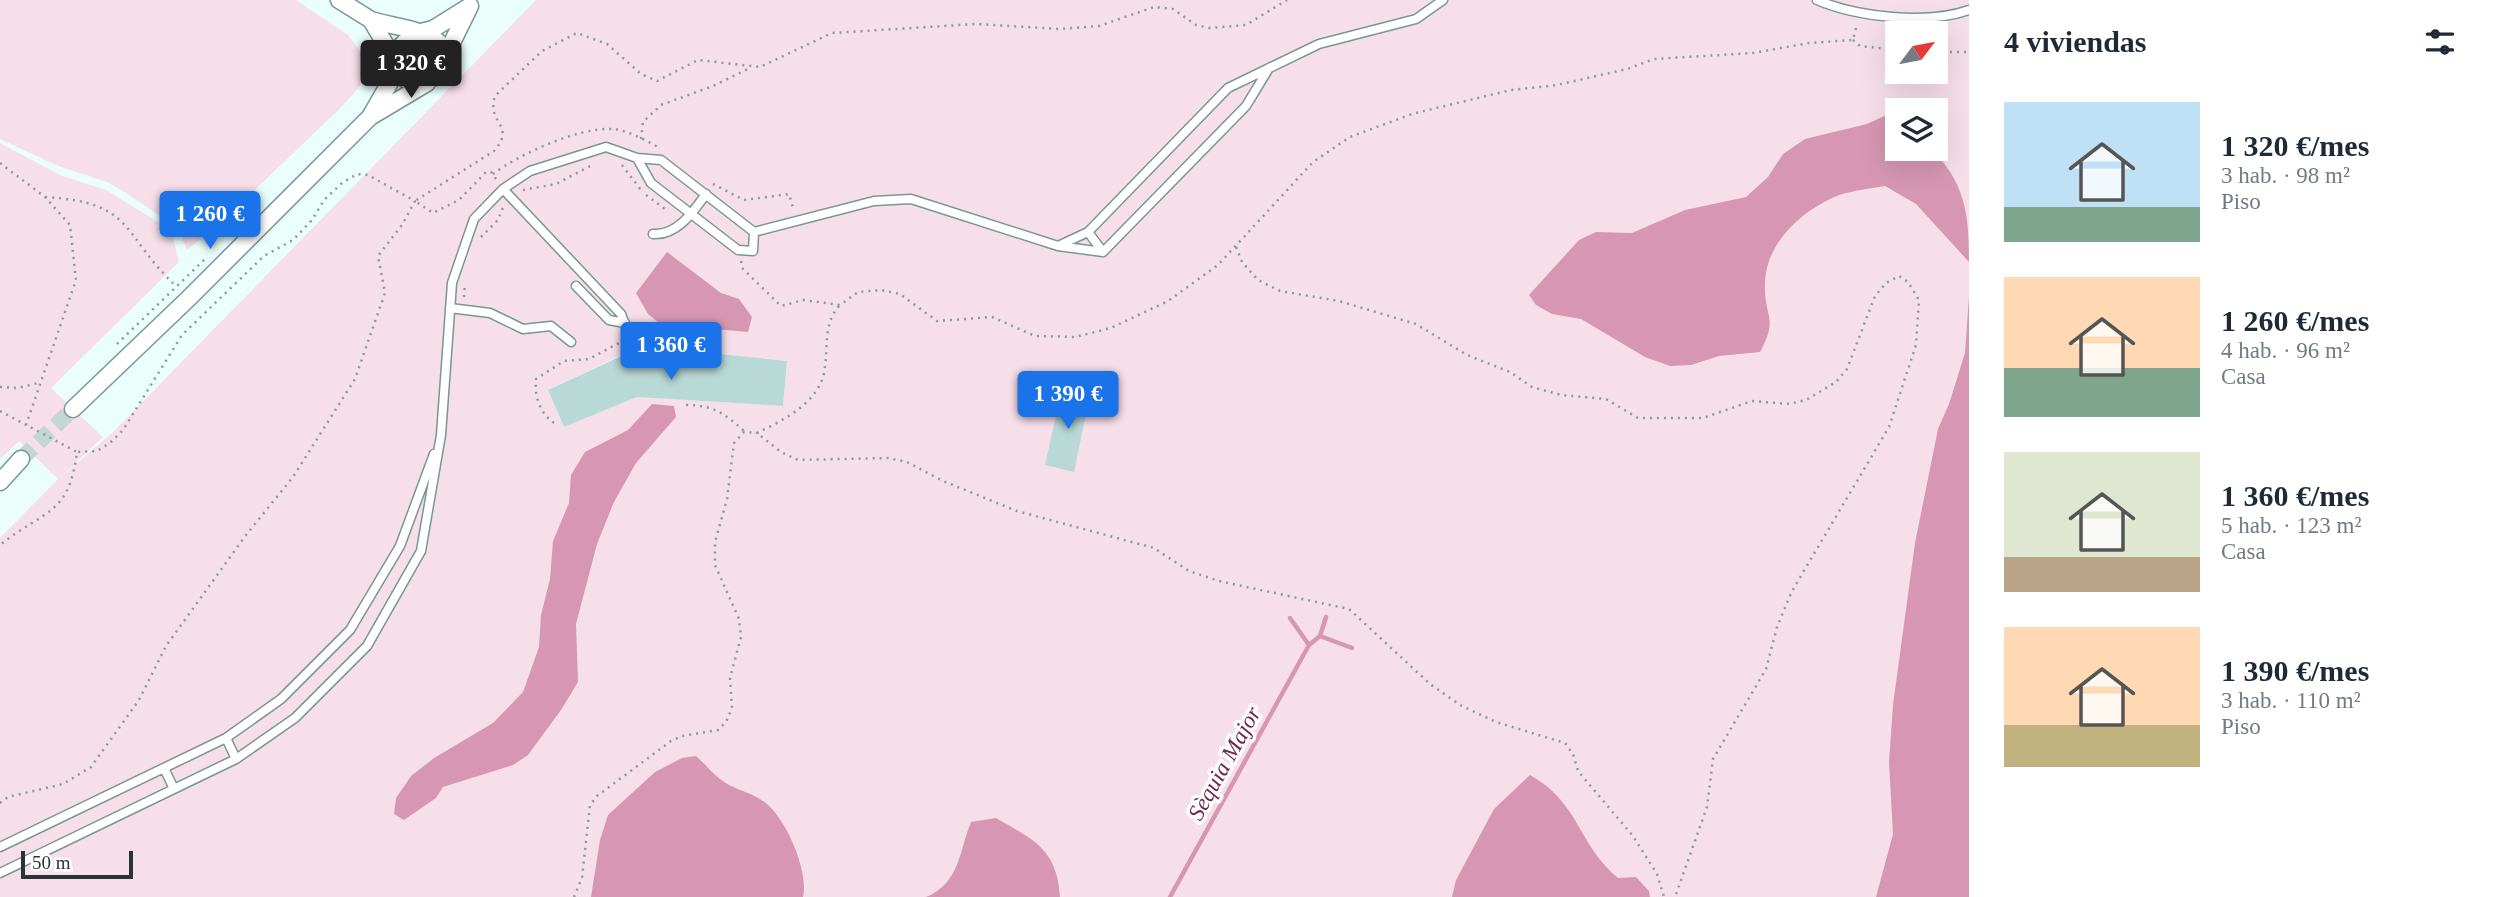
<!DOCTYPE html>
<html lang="es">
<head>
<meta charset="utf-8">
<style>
  body { margin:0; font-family:"Times New Roman",serif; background:#f2f2f3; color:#1f2937; height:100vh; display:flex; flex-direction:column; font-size:26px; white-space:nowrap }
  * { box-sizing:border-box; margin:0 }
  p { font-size:23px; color:#747a83 }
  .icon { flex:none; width:38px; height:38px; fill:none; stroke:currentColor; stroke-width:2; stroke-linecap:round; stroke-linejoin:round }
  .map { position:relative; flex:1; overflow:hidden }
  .drawer { display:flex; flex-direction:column; background:#fff; width:525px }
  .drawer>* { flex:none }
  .needle { width:46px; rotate:58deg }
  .fabs { position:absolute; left:1885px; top:21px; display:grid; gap:14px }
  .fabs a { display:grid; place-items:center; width:63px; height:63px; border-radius:0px; background:#fff; box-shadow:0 7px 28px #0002; font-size:35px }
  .scale { position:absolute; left:21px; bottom:18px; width:112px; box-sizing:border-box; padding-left:7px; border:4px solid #283534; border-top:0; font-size:19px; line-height:24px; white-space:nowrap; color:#283534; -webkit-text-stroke:5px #fff; paint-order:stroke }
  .price { position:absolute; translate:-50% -60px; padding:0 16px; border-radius:7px; background:#1a73e8; color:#fff; font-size:23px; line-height:46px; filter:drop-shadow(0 2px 4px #0008) }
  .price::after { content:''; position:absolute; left:50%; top:42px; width:21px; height:16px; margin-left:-10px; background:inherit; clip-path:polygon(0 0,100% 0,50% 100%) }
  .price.current { background:#222; color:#fff }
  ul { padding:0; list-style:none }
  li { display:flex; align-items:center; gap:21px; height:175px; padding:0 35px }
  li span { display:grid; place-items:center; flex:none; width:196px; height:140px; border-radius:0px; color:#555 }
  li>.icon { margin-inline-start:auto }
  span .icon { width:84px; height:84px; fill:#fffc; stroke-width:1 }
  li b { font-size:30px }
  h2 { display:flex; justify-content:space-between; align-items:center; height:84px; padding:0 35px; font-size:30px }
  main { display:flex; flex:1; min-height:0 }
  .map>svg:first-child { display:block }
  .green { fill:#f7dfe9; fill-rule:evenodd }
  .water { fill:#d797b3 }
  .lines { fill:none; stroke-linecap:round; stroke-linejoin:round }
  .stream { stroke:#d797b3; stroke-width:4.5 }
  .building { fill:#b9d9d7 }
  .minor-tunnel { stroke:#c3d6d4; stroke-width:16; stroke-dasharray:16 8; stroke-linecap:butt }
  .service-casing { stroke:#789795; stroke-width:11 }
  .minor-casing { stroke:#789795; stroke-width:19 }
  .path { stroke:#8a9a99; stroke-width:2.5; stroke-dasharray:2 5; stroke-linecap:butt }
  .service { stroke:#fff; stroke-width:8 }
  .minor { stroke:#fff; stroke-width:16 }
  .labels { text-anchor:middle; stroke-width:7; stroke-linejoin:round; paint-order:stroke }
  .water-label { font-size:23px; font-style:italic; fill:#72274e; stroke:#fff }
</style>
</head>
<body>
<main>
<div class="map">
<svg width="1969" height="897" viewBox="0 0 1969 897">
  <rect width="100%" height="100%" fill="#eafefc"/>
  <!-- green -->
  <path class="green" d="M0,0h296l52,35 12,16 8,23c-16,26 -41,46 -62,67 -39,37 -77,75 -119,109l-9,-22 -52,-35 -19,-11 -49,-16 -58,-27z
    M536,0h1433v897h-1969v-359l58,-59 -39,-38 -19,18v-316l60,32 46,15 65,40 8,32 -128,126 52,49 -43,41 53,-46zM1897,33h39v39h-39zM1897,110h39v39h-39zM653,347l134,14 -4,45 -146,-9 -73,30 -16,-37 84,-40z"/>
  <!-- water -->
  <path class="water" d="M1889,114l8,3v32h35c34,36 37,66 37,113l-53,-58 -31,-18c-17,3 -38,5 -53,12 -34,16 -67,47 -67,87 -1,32 14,33 -5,67l-41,4 -28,9 -21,1 -25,-9 -64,-38 -29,-5 -16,-9 -7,-10 50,-55 17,-8 36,1 53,-23 61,-13 22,-20 15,-23 22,-15 62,-15z
    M667,252l54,41 18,6 13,18 -4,15 -88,-8 -12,-10 -12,-21z
    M1969,296v601h-93l17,-63 -4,-72 4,-57 22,-162 23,-114 11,-25 16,-51z
    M652,404l22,2 2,11 -40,46 -22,39 -17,42 -21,80 2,58 -17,28 -33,45 -15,10 -70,22 -7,11 -32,22 -10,-6 2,-16 15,-22 23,-18 59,-35 30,-31 16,-45 2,-32 9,-36 3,-38 16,-38 2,-28 14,-23 43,-22z
    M696,756c8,7 15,16 24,23 13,11 33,13 47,25 20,17 42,68 36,93h-212l9,-57 8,-25 47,-43 27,-14z
    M1530,775c50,28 48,70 88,103l18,-1 13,14 1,6h-198l4,-17 38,-71z
    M996,818c38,22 61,31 64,79h-134c34,-14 33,-46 45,-75z"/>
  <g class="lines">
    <!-- stream -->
    <path class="stream" d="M1290,618l19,27
      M1320,636l6,-19
      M1170,897l139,-252 11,-9 32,12"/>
  </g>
  <!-- building -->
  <path class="building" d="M652,347l135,14 -4,45 -146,-9 -73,30 -16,-37 82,-38z
    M1062,389l28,6 -16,77 -29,-7z"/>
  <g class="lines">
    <!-- minor-tunnel -->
    <path class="minor-tunnel" d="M21,459l52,-50"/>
    <!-- service casing -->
    <g class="service-casing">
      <path id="service" d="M1817,0c40,17 110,25 152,10
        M1269,68l-23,38 -143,146 -45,-6 30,-14 140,-144 91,-44 97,-25 27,-19
        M637,158l24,2 93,72 -1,19 -15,-1 -87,-67z
        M503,189l118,125 12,32
        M754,232l120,-31 37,-2 147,47
        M1088,232l15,20
        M653,234c24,2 40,-22 53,-40
        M576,286l33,34 16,3
        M450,308l40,5 33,16 28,-3 20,16
        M226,738l10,21
        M164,768l10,21
        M0,847l226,-109 55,-39 69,-69 50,-84 34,-92
        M0,873l236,-114 59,-41 72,-72 54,-95 20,-116 11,-152 22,-64 29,-30 27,-18 76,-24 31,11"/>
    </g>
    <!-- minor casing -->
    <g class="minor-casing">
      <path id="minor" d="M339,0l32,20
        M417,33l16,-4 37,-23 -25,51
        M396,58l-3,19 -23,40 57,-34
        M397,64l-26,-44c19,6 46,8 63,19 37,24 -26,69 -36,26 -5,-19 12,-31 29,-29
        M73,409l116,-111 181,-181
        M0,482l21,-23"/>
    </g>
    <!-- path -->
    <path class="path" d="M1853,40l7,6 37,4
      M1936,52h33
      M641,139l2,-17 18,-17 52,-19 37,-18
      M0,163l45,34 25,28 6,55 -50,145
      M622,165l19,25
      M493,174c27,-20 85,-47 120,-45 14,1 32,11 45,18
      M496,179l-5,-7h-5l-27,28 -26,13 -18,-12 79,-50c23,-26 -8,-27 1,-55l47,-45 35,-18 30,11 34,30 16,7 41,-21 62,7 72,-34 144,-9 84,5 39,-3 55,-19 19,2 23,16 14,3 36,-3 41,-25
      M713,184l31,16 45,-6 5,17
      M523,190l33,-6 38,-20
      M646,195l19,14
      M45,197c91,5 76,38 131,89
      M481,237l17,-17 5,-13
      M1236,247l6,15 16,18 22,11 59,10 77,23 51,31 43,17 22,15 29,8 45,4 32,19h65l49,-17 37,3 17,-4 30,-18 11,-13 28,-73 11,-13 13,-7 9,6 11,18 -3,45 -27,82 -97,164 -15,36 -11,42 -53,90 -6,48 -32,90
      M741,261l2,8 38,37 22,-6 37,5 18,-13 23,-2 19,4 37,27 55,-4 43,19 40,1 36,-9 57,-27 50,-36 95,-103 37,-25 62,-23 99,-24 46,-5 70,-16 27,-10 99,-6 56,-10 44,-3 4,-16
      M464,297l1,-14
      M839,306c-17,20 -10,43 -15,67 -6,30 -42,48 -67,60l24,19 17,8 90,-2 19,4 36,19 74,30 137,37 35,23 30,10 130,28 81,75 30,21 36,17 69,21 8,11 5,17 55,65 24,38 7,23
      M117,344l88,-85
      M0,387l18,1 20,-5
      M686,405c27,0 38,8 58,26
      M0,411l77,41c-8,64 -32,57 -77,93
      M554,423c-14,-9 -20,-28 -18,-44l28,-18 25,-2 30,-16
      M0,803l8,-6 55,-13 28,-17 48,-67 27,-54 80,-111 47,-58 62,-98 30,-86 -7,-37 24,-31 13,-24 -47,-26 -11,-1 -15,9 -18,17 -12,20 -19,20 -29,16 -82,79 -59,95 -13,13 -13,8 -20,1
      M574,897l8,-19 8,-73 7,-9 74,-55 11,-5 36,-6 8,-8 6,-14 -2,-30 11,-41 -2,-18 -24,-54v-23l12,-43 7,-56 10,-11 13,1"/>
    <!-- service -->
    <use href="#service" class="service"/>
    <!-- minor -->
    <use href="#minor" class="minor"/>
  </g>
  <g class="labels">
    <!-- water labels -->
    <g class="water-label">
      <text transform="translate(1224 763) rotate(-61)" y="8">Sèquia Major</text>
    </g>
  </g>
</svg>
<div class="fabs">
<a><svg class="needle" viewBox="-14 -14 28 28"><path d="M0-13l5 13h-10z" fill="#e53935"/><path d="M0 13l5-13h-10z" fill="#747a83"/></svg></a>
<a><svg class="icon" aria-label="layers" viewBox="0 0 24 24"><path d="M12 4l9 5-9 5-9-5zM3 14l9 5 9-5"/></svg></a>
</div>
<div class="scale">50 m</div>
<b class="price current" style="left:411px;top:100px">1 320 €</b>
<b class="price" style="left:210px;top:251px">1 260 €</b>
<b class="price" style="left:671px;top:382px">1 360 €</b>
<b class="price" style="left:1068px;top:431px">1 390 €</b>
</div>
<section class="drawer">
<h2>4 viviendas<svg class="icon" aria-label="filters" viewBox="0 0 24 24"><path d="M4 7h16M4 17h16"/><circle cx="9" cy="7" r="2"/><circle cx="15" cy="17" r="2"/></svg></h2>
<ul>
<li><span style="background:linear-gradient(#bfe0f5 75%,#7fa58c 0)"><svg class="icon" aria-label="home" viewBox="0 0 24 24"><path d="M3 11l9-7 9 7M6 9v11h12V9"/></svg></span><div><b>1 320 €/mes</b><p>3 hab. · 98 m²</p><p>Piso</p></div></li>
<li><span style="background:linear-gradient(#ffd9b3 65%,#7fa58c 0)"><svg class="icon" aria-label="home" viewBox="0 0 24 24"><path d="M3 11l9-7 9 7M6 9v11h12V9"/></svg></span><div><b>1 260 €/mes</b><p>4 hab. · 96 m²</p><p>Casa</p></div></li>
<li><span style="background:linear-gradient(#dfe7d0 75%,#b9a48a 0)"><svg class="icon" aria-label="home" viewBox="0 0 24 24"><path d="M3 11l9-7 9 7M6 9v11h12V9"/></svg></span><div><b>1 360 €/mes</b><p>5 hab. · 123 m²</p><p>Casa</p></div></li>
<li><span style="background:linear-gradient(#ffd9b3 70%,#c2b280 0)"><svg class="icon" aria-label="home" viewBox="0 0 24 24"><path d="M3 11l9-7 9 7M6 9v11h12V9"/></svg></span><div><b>1 390 €/mes</b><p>3 hab. · 110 m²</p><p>Piso</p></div></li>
</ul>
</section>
</main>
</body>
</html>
